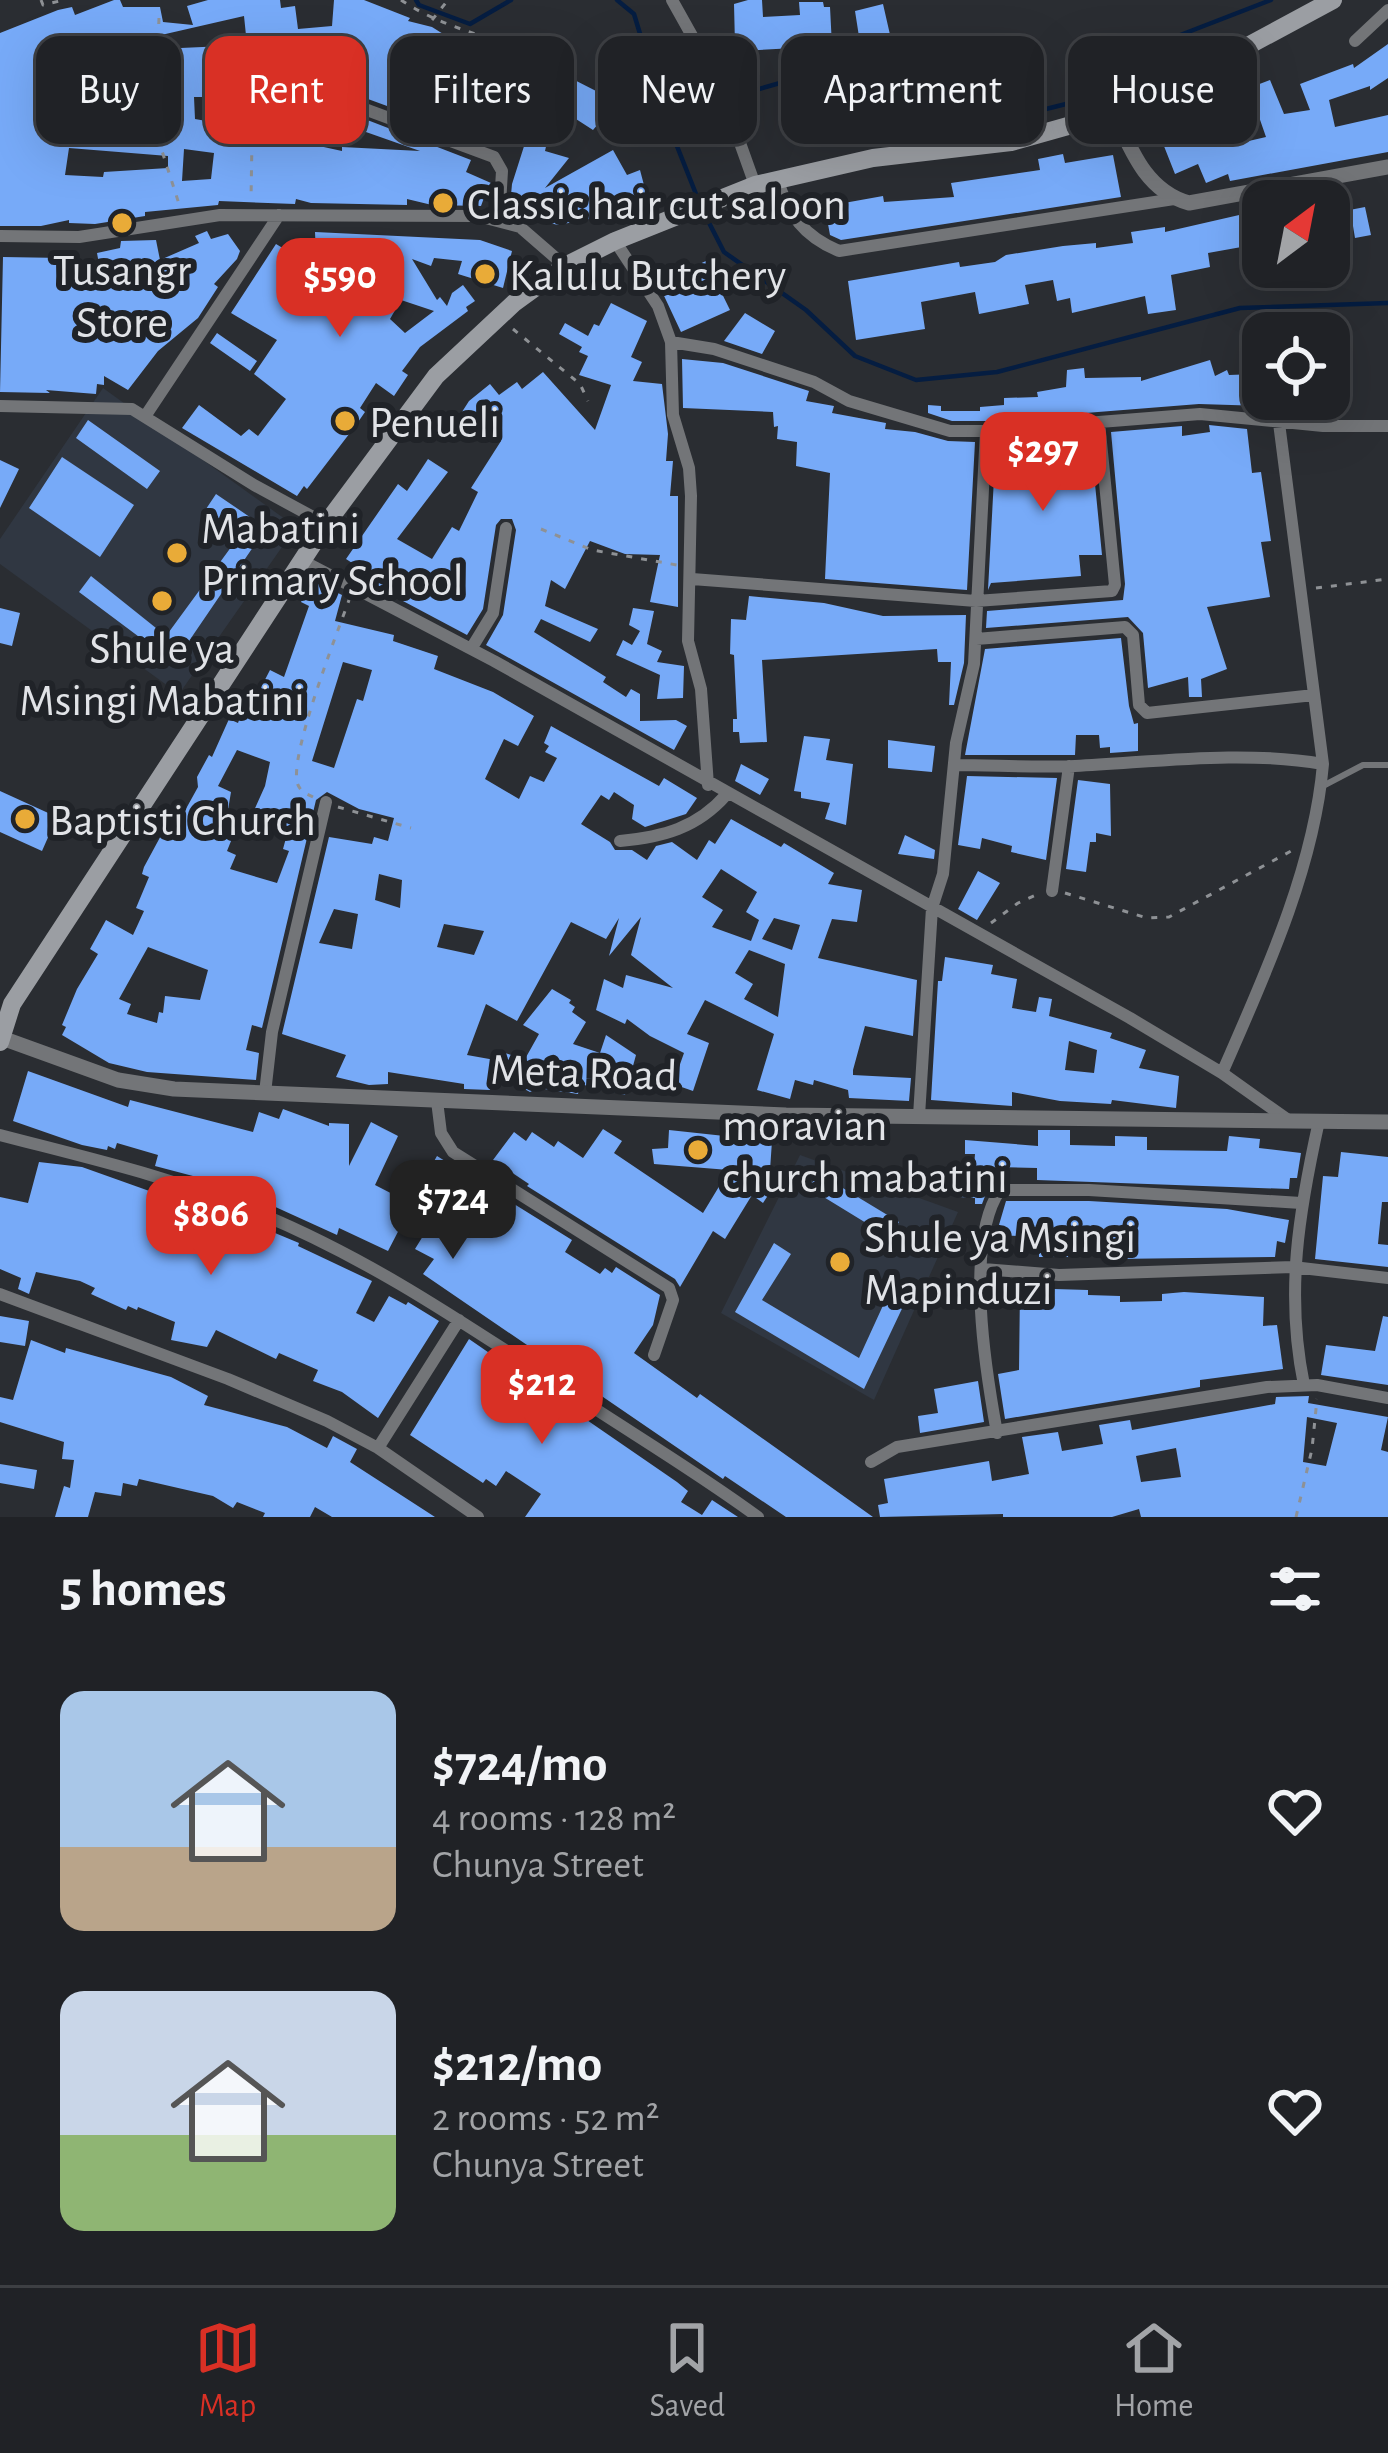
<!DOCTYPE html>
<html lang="en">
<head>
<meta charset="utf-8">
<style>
  body { margin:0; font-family:"Alegreya Sans",sans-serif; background:#2d2f32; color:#f1f3f6; height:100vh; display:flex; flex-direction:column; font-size:45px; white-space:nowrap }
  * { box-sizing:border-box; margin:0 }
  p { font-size:39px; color:#a2a4a7 }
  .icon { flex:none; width:66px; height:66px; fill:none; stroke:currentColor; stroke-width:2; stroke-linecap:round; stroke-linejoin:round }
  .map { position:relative; height:1517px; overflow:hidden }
  .sheet { display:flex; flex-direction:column; background:#202226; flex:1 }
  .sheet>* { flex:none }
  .banner { position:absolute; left:36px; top:36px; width:1317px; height:108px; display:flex; gap:24px }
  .needle { width:78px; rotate:32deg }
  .buttons { position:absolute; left:1242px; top:180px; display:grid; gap:24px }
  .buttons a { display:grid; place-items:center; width:108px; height:108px; border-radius:24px; background:#202226; box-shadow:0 12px 48px #0002,0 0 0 3px #3d3f43; font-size:60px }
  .price { position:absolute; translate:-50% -102px; padding:0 27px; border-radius:24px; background:#d93025; color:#fff; font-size:39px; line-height:78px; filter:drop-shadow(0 3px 6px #0008) }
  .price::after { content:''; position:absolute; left:50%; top:72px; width:36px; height:27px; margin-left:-18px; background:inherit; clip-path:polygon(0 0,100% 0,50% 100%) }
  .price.selected { background:#222; color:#fff }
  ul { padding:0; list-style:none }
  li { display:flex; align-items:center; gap:36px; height:300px; padding:0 60px }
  li span { display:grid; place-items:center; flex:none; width:336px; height:240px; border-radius:24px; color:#555 }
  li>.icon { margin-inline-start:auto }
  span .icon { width:144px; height:144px; fill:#fffc; stroke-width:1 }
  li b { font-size:51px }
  h2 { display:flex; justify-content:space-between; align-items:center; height:144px; padding:0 60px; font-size:51px }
  .chip { padding:0 42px; border-radius:24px; background:#202226; box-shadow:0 12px 48px #0002,0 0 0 3px #3d3f43; font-size:42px; line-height:108px }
  .chip.selected { background:#d93025; color:#fff }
  .tabs { display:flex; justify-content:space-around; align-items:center; height:168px; border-top:3px solid #3d3f43; background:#202226; font-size:33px; color:#a2a4a7 }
  .tabs a { display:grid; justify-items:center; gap:6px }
  .tabs .selected { color:#d93025 }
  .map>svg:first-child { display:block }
  .built { fill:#303742 }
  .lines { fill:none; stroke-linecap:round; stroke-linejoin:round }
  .stream { stroke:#051d41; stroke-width:4.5 }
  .building { fill:#77aaf8; fill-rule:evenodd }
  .path { stroke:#8e9195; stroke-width:3; stroke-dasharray:6 9; stroke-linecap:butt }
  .service { stroke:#737578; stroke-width:6 }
  .minor { stroke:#737578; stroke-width:12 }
  .tertiary { stroke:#737578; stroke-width:15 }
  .secondary { stroke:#9b9ea3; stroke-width:18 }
  .poi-dot { fill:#e9ab38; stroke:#202328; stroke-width:4.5 }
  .labels { text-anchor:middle; stroke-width:12; stroke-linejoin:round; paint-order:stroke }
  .poi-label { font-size:45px; fill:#e1e3e7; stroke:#202328; text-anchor:start }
  .street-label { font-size:45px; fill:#e1e3e7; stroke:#202328 }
</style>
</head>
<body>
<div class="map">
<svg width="1388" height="1517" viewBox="0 0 1388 1517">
  <rect width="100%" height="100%" fill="#2a2d32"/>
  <!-- built -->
  <path class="built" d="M103,388l193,139 -117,167 -179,-130v-25z
    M800,1155l158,57 -84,188 -153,-87z"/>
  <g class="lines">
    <!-- stream -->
    <path class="stream" d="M416,0l3,5 51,19 41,-24
      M617,0l17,14 31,102 33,83
      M665,116l171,-49 122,41 84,2 28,-7 100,-64 101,-39
      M702,209l22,43 82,58 49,46 61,24 81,-8 243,-64 148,-5"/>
  </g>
  <!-- building -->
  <path class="building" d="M114,0h6l3,7h37l3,15 30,3 -6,-19 21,-6h72l1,8 14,-2 3,23 34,-3 2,-26h30l46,18 -2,3 24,6 32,20 23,-2 1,19 25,6 7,-14 25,13 2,-3 53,27 -5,8 13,11 -15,18 -31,-20 -2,3 -26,-13 3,-6 -27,-12 -13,28 24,3 -2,12 43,10 -2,9 -13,-2 -2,9 24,7 -24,30 68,-38 14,25 13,-5 9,34 -9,2 1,3 -83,16 -16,-4 2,-8 -34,-7 2,-22 14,-44 -57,-4 -112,-41 -13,-38 -28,-16 -8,3 -2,11 22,16 5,26 11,14 127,49 -5,12 25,11 -1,13 -5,-1 -4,11 -49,-1 -25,-6v6l-96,-2 -15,-4 -1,5 -76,-3 -1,4 -73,7v4l-50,8 -26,-1v-3l-28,6h-41v-193l58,-23 14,-3 3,8zM244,16l3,29 -111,5 -1,-9zM46,71l70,8 -6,29zM234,74l-5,51 -34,-6 -1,-22h10v-21zM133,78l25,3 -1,31 -29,-9zM275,109l2,32 -28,-2 2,-26zM312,112l36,6 -2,7 74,26 -78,-4v4l-32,-7zM69,148l99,8v12l-64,4 -1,5 -38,-2zM184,149l30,4 -3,26 -29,2z
    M748,0h14l1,17 37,-2 -1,-13h24l1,5h6l2,39 -92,5v-6h-5l-1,-41z
    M883,4l8,35 -31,4 -5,-32z
    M1388,44v34l-18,12v-4l-41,14 6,27 53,-12v37l-158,29 -2,-7 -22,9 -8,-19 -23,10 -17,-43 66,-27 16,39 26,-6 -17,-49 21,-8 14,34 26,-4 -10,-26 53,-20 1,4z
    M1063,154l2,9 48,-8 8,42 -280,43 -11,-5 -2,-11 19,-3 -3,-18 39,-7 1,6 70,-5 -3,-14 89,-13 -2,-11z
    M1365,207l6,28 -16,3 -2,-12 -24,4v-16z
    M1261,210l2,14 -19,4 3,18 -39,7 2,14 -39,8 5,35 -28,4 -3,-18 -73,17 -2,-15 -13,3 -4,-21 -28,5 4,19 -50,10 -4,-22 -54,10 4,27 -69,11 -8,-59 111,-19 1,5 35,-5 11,-7 57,-9 33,-3v5l37,-5 -2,-11 34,-5v5z
    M207,231l4,8 17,-5 12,17 -3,8 -23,25 4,3 -20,31 -40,33 -30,39 -24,-14v9l-7,-1 -1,10 -50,-4 4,3 -50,-1 3,-135 60,1v15l38,2 -4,-22 23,-5 1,-7 35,-1 4,20 39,-17 -4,-7z
    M315,232l165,8 32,11 -9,37 -45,-14 4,-13 -28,-3 -3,8 -19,-7 25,41 3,-3 7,9 5,-13 11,-8 12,16 -9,6 2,4 -48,36 -18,24 6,4 -14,21 -18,-13 -16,25 5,4 -9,13 -49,64 -3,-3 -7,10 -115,-68 17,-23 42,31 8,-7 9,7 28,-37 -32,-25 23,-34 -46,-27 45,-69 20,12 6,-9 14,9zM401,300l33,11 -29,22 -15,-14z
    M706,261l24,49 -49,22 -23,-49z
    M611,303l36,18 -16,36 11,5 -9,19 29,3 6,50 -2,27h7l-3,35h8v111l-28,-5 10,-47 -35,-1 -35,-13 -25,48 -14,-9 -6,26 53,23 -8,13 -49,-23 -7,13 72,45 -3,5 23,15 5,-8 9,5v27l36,-1 11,6 -13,24 -188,-105 17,-30 13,-85 -4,-11h-11l-5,6 -13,84 -16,26 -96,-51 -8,-7 3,-5 -20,-13 52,-75 9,7 21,-32 20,13 -51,67 35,20 20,-32 7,4 19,-39 -7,-4 30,-47 -16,-19 -11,17 -21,-13 16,-25 21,-17 9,11 18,-13 5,7 21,-17 52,58 16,-45 -32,-10 9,-19 -9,-4 3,-5 -23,-13 6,-11 23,13 6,-12 5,2z
    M745,313l30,18 -13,23 -38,-13z
    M217,333l40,28 -7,10 -40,-28z
    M682,359l41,4 86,28 -3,10 28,5 -2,7 54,10 -1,6 30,3 33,9 27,1 -8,148 -142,-11 5,-106 -34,-7 1,-24 -20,-3 1,-13 -4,1 -1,-15 -90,-4z
    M1210,360l5,16 12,-6 2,5 27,-1v10h7v22l-64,-2 -213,17h-34l-24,-8v-8l13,1v5h39v-4l24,-2v-7l34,-1 -1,-5 29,-5 1,-17 17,-2 1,10 56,-1v4z
    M88,420l72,51 -13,18 -71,-51z
    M1209,425l38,4 5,44 9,-1 6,41 4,28 -10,1 9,55 -63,10 20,62 -26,10 1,18h-13l-1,-20 -40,11 -5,-55 -15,-16 -142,11 1,-17 136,-11 2,-16 -14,-152 71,-6v10l28,-4z
    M1090,433l12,122h-23l2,21 -90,7 -3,7 8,-149 8,-1 1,10 20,1 1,9h41l-1,-25z
    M62,457l72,48 -34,52 -71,-49z
    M0,460l19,9 -19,39z
    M216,494l50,34 -92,135 -95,-71 12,-16 75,60 71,-97 -35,-24z
    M312,580l30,15 -7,26 59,14 -1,6 45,15 -4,13 59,23 41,24 -16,30 -14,-7 -19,40 34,20 11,-23 14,6 13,-24 -12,-6 4,-6 -5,-3 7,-17 108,60 5,-8 33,20 -11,16 -41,13 -13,-8 2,-14 -20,-13 -5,8 -8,-5 -20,29 29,18 5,8h17l15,10 9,-14 16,-4 25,18 12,-20 6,4 16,-25 50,28 3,-4 50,30 -6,11 34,6 -5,32 -25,-3 -14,39 99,22 -4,56 -48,-10 -12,44v5l58,3 -2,23 -60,-3 -1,-8 -34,-10 -1,5 -18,-5 -5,19 -33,-9 17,-56 -69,-34 -18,34 22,9 -16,48 -20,-7 11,-31 -34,-17 -23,-17 -2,5 -29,-14 8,-31 19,9 3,-13 47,13 -42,-33 10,-38 -32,39 10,-38 -13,21 -35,-17 -54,99 -31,-17 -19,51 28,5 3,-9 27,8 14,-25 -16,-9 29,-36 19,11 -2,3 6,4 -3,5 14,10 -13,22 27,9 6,-18 30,20 -11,40 -45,-11 -2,10 -40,-6 -8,4 -13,-7 3,-6 -28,-7 -2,18 -26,-1v-5l-76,-12v12l-19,1 -33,-8 10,-22 -64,-21 47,-197 43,7 2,-7 14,4 6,-23 -35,-9 -32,-17 -11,8 -54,228 -10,-3 -6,25 13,3 -3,27 -109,-8 -38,-9 -47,-28 4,-8 -4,-2 15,-36 21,-35 -8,-5 16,-29 27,15 11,-24 -8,-3 13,-31 -7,-3 2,-7 20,-37 4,2 9,-18 5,2 16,-29 -1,-10 12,-22 3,2 17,-38 9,4 9,-26 8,2 15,-29 14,7 25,-71 -8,-4zM343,662l29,8 -9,31 -6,-2 -23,69 -22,-7zM237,750l33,12 -5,24 -17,38 38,14 -3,11 6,2 -12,32 -47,-14 6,-14 -9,-4 12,-30 -12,-5 4,-24 -13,-6zM721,869l36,23 -11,20 13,8 -8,21 -39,-14 11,-17 -21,-13zM379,874l23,6 -2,28 -25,-8zM334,909l24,5 -6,35 -33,-6zM774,918l26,7 -8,25 -30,-11zM444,924l40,7 -10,24 -37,-8zM148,947l60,23 -8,30 -35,-4 -2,17 -4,-1 -2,11 -30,-9 4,-10 -12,-5zM749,950l36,14 -7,53 -34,-18 9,-15 -18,-11z
    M749,596l75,7 59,13 83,-1 -2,48 -10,42h-5l2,-43h-13l-1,-13 -175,11 5,82 -27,1 -1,-11h-6v-13h4l-3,-64 -4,-1 1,-35 15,1z
    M0,608l20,5 -8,33 -12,-3z
    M633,608l21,3 -7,33 15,7 -5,11 27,4 -1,32 -26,1 3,-24 -44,-20 7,-15 9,5 8,-14 -11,-6z
    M1121,638l8,68 5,18 4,-1v28l-28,2v-6l-10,1 -1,-13h-23l-1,20h-110l20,-106z
    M804,736l26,3 -4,21 27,4 -7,61 -21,-6 5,-16 -29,-5v-6l-7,-1z
    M888,740l47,6 -3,26 -44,-4z
    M741,764l28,15 -9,16 -25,-14z
    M967,776l90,2 -11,82 -35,-8 1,-6 -30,-8 -2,11 -22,-4z
    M1078,780l32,4 1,52 -15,-3v9h-6l-4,30 -20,-3z
    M0,791l57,26 -15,34 -42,-19z
    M905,835l30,15 -1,9 -36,-5z
    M978,871l22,12 -23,37 -19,-11z
    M945,957l48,8 -2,9 26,5 -5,29 24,4 3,-15 13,2 -3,17 63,17 -2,5 36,12 -7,18 40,8 -3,32 -64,-8 -1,4 -51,-3 -48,-9v14l-81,-6 7,-119h4zM1069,1041l28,9 -3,23 -29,-3z
    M28,1071l100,36 2,-7 123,32 6,-20 20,7 4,-10 46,17v-3l20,1v42l22,-44 27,14 -23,49 35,18 27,-47 135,84 -7,12 35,22 5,-6 7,5 4,-6 44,28 -7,30 -19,28 63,45 3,-4 173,123h-87l-61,-41 -2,3 -300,-205 11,-15 -19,-10 8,-13 -21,-12 -14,27 -49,-23 -2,7 -110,-50 -72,-19 3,-11 -41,-12 -2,6 -7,-3 -1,4 -25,-5 -69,-24z
    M603,1129l19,12 -8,12 89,60 26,-43 -75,-6 -2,-15 16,-1 1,-18 103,11 -2,29 10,7 -17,26 -11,-8 -27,44 -12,-8 -33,56 -5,-8 -148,-93 2,-2 -36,-24 21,-28 12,9 6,-9 22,15 4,-6 25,17z
    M1038,1130h32v15l45,1v-10l32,1v13l80,1 2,-15 31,3 -1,9 42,5 -4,25h-7l-1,11 -252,-9v-12l-41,-1 -14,37h-7v-6l-15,-1 2,-14h9l2,-4 2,-25h-10v-14l73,6z
    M1341,1152l47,5v45h-6l-4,42 10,1v22l-73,-8 8,-83 15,1z
    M39,1162l43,5 101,36 46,11 70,29 -1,3 74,35 -16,32 18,9 15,-26 17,9 2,-3 31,19 -61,97 -36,-26 -29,-11 5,-11 -39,-17 -3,6 -60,-29 -9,17 -36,-7 4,-18 -37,-15 -1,3 -9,-4 -2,4 -35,-16 4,-6 -15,-7 -44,-9 -7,22 -11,-5 3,-11 -21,-9v-72l28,6z
    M818,1173l81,49 -10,15 -80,-49z
    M1006,1201h83l138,8 62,11 -4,23 -8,-2 -2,16 -162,2v-28l-44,-2 -1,28h-29v-20l-43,-2z
    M774,1243l17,11 -29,46 97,58 32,-70 17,8 -44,93 -129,-77z
    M1020,1288l68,2v5l32,1v6l42,-1v-7l22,-2 80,5 -1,29 14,-1 6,44 -83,11v7l-195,32 -7,-45 21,-4z
    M0,1316l29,5 -4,25 -25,-4z
    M1383,1316l5,1v68l-67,-10 5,-30 49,6z
    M469,1339l208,143 11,9 -7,11 21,13 10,-15 26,17h-213l16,-23 -35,-23 -10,15 -10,-7 -3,4 -73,-48z
    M31,1340l34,13 1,-5 105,29 37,19 -4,9 83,22 40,21 6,-12 24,13 -7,13 85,55h-103l-17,-10 -5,10h-47l2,-4 -28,-11 -4,6 -20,-12 -74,-17 -2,7 -14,-3 -2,13 -26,-4 -7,25h-33l9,-31 6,2 4,-28 -12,-1 2,-17 -64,-20v-25l13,3z
    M978,1381l6,41 -64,11 -2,-17 20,-3 -4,-24z
    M1309,1396l-1,7 80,14 -7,33 7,2v65h-247l-2,-8 -27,8h-109v-3l-123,3 -2,-12 10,-2 -4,-24 105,-18 3,20 37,-7 -7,-37 36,-5 4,19 41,-7 -4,-19 31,-5 2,10 143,-26 1,-7zM1307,1417l30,6 -11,43 -23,-4zM1176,1448l5,29 -40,5 -5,-26z
    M0,1464l37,6 -3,19 -34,-6z"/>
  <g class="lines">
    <!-- path -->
    <path class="path" d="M41,0l2,5 21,-5
      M401,0c52,35 106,37 159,68
      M159,18l-3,76 6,57 18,56
      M432,20l16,-20
      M233,41l6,25 15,24 3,27 -5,22 -1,61
      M513,329l67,55 8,17
      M541,529l51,21 85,15
      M1316,588l72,-9
      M313,797c-8,-4 -11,-4 -15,-12 -11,-25 40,-154 51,-185
      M338,807l73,21
      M1065,893l82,25 22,-1 124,-67
      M991,923l27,-20 20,-9
      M1296,1517l16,-68 5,-50"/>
    <!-- service -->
    <path class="service" d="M1321,787l42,-22h25"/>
    <!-- minor -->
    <path class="minor" d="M672,0l47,84 36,101
      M1355,41l33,-31
      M316,51l21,14 6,29 8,10 143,53 8,14 -3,50
      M777,179c12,36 26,57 62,72l335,-52
      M0,236l79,1 141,-22 258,1 42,11 45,39
      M615,241l43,65 13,36 2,73 16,53 2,28 -3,145 13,48 7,96
      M671,342l43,7 100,33 35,19 101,30h36l214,-17 123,12h65
      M0,406l132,3 122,76 72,39
      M146,415l133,-200
      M303,561l191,100 636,357 92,55 69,49
      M692,579l284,22 136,-10 3,-6 -16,-163
      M976,639l149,-12 8,8 6,70 8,8 167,-18
      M471,649l22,-36 13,-85
      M955,765c39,0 80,3 120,1 82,-4 167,-16 248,-2
      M620,841c43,-4 77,-13 106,-46
      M1052,891l17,-125
      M1222,1073c42,-96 92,-204 101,-309l-44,-341
      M265,1093l7,-61 54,-230
      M437,1101l4,32 12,19 216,136 4,12 -19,55
      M919,1116l13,-208 11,-34 13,-131 18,-79 12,-233
      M0,1135c88,23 177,43 261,79 113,47 205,111 307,177 63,42 129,81 190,126
      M983,1269l76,6 234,-8 95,11
      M0,1294l228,85 99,42 51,27 100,69
      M1304,1385c-19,-92 -5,-174 15,-264
      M997,1433c-11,-60 -33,-190 3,-243h89l212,13
      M378,1448l81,-128
      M871,1462l26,-15 370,-60 50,-2 71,13"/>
    <!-- tertiary -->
    <path class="tertiary" d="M1114,113c17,37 32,78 75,90l199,-36
      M2,1038l116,42 56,9 612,26 602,7"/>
    <!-- secondary -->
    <path class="secondary" d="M0,1042l12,-38 314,-480 110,-148 78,-73 51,-37 50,-25 140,-56 118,-27 138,-16 103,-29 41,-17 178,-96"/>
  </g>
  <!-- markers -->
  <g class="poi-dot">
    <circle cx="443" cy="203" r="12"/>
    <circle cx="122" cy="223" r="12"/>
    <circle cx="485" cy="274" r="12"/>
    <circle cx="345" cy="421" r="12"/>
    <circle cx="177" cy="553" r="12"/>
    <circle cx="162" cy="601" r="12"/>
    <circle cx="25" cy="819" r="12"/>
    <circle cx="698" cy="1150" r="12"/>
    <circle cx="840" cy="1262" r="12"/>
  </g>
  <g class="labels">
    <!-- poi labels -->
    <g class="poi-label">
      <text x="467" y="219">Classic hair cut saloon</text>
      <text x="122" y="285" text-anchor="middle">Tusangr<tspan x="122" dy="52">Store</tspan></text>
      <text x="509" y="290">Kalulu Butchery</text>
      <text x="369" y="437">Penueli</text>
      <text x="201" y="543">Mabatini<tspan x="201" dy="52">Primary School</tspan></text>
      <text x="162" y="663" text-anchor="middle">Shule ya<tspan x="162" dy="52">Msingi Mabatini</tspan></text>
      <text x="49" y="835">Baptisti Church</text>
      <text x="722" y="1140">moravian<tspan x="722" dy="52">church mabatini</tspan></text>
      <text x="864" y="1252">Shule ya Msingi<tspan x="864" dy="52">Mapinduzi</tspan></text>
    </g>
    <!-- street labels -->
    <g class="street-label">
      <text transform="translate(584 1071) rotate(2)" y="16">Meta Road</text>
    </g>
  </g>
</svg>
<div class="buttons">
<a><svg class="needle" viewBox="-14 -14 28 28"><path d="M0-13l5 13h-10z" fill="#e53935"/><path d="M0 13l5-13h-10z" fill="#a2a4a7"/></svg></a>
<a><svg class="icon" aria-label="locate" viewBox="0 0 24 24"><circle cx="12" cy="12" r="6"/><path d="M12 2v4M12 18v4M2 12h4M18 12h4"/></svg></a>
</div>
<b class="price" style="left:340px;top:340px">$590</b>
<b class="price" style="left:1043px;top:514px">$297</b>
<b class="price selected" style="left:453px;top:1262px">$724</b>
<b class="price" style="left:211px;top:1278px">$806</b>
<b class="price" style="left:542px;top:1447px">$212</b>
<div class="banner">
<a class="chip">Buy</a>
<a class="chip selected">Rent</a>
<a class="chip">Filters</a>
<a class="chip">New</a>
<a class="chip">Apartment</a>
<a class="chip">House</a>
</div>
</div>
<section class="sheet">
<h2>5 homes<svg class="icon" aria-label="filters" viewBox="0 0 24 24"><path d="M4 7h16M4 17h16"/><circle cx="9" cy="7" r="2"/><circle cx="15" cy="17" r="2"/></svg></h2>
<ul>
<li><span style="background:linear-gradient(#a9c7e8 65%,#b9a48a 0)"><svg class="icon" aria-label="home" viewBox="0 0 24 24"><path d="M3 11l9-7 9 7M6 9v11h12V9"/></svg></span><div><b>$724/mo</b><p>4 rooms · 128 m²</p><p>Chunya Street</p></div><svg class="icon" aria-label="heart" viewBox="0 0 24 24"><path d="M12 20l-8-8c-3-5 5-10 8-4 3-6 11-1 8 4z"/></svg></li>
<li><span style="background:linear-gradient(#c9d6e8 60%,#8fb573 0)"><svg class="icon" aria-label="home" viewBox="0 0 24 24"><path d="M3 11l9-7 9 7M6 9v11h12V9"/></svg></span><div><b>$212/mo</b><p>2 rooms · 52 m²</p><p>Chunya Street</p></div><svg class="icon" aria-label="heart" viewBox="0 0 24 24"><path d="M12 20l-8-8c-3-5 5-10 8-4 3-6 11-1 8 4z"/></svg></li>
</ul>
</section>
<nav class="tabs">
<a class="selected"><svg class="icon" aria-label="map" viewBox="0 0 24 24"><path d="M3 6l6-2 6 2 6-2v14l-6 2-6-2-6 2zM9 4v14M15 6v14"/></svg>Map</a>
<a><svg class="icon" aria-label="saved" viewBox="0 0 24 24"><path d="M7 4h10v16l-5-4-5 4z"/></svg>Saved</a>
<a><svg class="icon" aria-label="home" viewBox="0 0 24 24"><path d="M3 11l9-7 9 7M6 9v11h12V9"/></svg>Home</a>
</nav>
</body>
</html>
